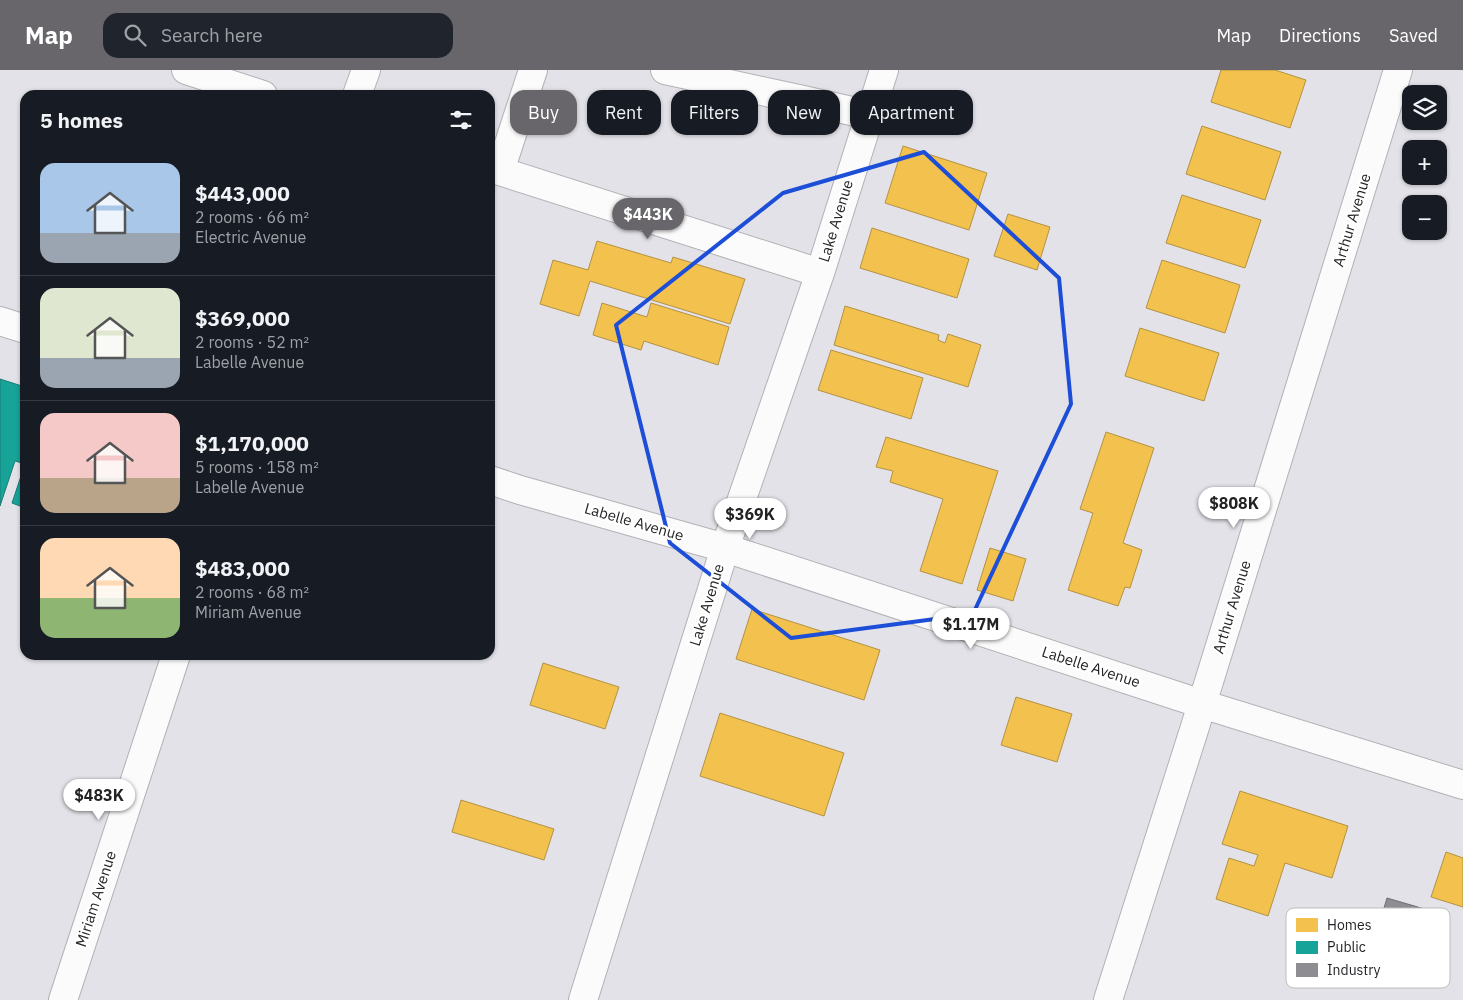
<!DOCTYPE html>
<html lang="en">
<head>
<meta charset="utf-8">
<style>
  body { margin:0; font-family:"IBM Plex Sans",sans-serif; background:#20242c; color:#f1f3f6; height:100vh; display:flex; flex-direction:column; font-size:19px; white-space:nowrap }
  * { box-sizing:border-box; margin:0 }
  p { font-size:16px; color:#9ea1a6 }
  .icon { flex:none; width:28px; height:28px; fill:none; stroke:currentColor; stroke-width:2; stroke-linecap:round; stroke-linejoin:round }
  .map { position:relative; flex:1; overflow:hidden }
  .panel { position:absolute; left:20px; top:20px; width:475px; height:570px; display:flex; flex-direction:column; background:#171b24; border-radius:15px; box-shadow:0 1px 4px #0004 }
  .panel>* { flex:none }
  .banner { position:absolute; left:510px; top:20px; width:475px; height:45px; display:flex; gap:10px }
  .tools { position:absolute; left:1402px; top:15px; display:grid; gap:10px }
  .tools a { display:grid; place-items:center; width:45px; height:45px; border-radius:10px; background:#171b24; box-shadow:0 1px 4px #0004; font-size:25px }
  .price { position:absolute; translate:-50% -42px; padding:0 11px; border-radius:18px; background:#fff; color:#222; font-size:16px; line-height:32px; filter:drop-shadow(0 1px 2px #0008) }
  .price::after { content:''; position:absolute; left:50%; top:30px; width:15px; height:11px; margin-left:-8px; background:inherit; clip-path:polygon(0 0,100% 0,50% 100%) }
  .price.on { background:#68666b; color:#fff }
  ul { padding:0; list-style:none }
  li { display:flex; align-items:center; gap:15px; height:125px; padding:0 20px }
  li+li { border-top:1px solid #363941 }
  li span { display:grid; place-items:center; flex:none; width:140px; height:100px; border-radius:15px; color:#555 }
  li>.icon { margin-inline-start:auto }
  span .icon { width:60px; height:60px; fill:#fffc; stroke-width:1 }
  li b { font-size:21px }
  h2 { display:flex; justify-content:space-between; align-items:center; height:60px; padding:0 20px; font-size:21px }
  .chip { padding:0 18px; border-radius:15px; background:#171b24; box-shadow:0 1px 4px #0004; font-size:18px; line-height:45px }
  .chip.on { background:#68666b; color:#fff }
  header { display:flex; align-items:center; gap:30px; box-sizing:border-box; height:70px; padding:0 25px; background:#68666b; color:#fff }
  header strong { font-size:24px }
  nav { display:flex; gap:28px; margin-inline-start:auto; font-size:18px }
  .search { width:350px; height:45px; background:#20242c; display:flex; align-items:center; gap:12px; box-sizing:border-box; padding:0 18px; border-radius:15px; color:#9ea1a6; font-size:19px }
  .map>svg:first-child { display:block }
  .homes { fill:#f2c14e; stroke:#b49243 }
  .public { fill:#17a398; stroke:#1b7d76 }
  .industry { fill:#8d8d92; stroke:#6e6e72 }
  .lines { fill:none; stroke-linecap:round; stroke-linejoin:round }
  .minor-casing { stroke:#b2b1b5; stroke-width:30 }
  .minor { stroke:#fbfbfc; stroke-width:28 }
  .marked { fill:none; stroke:#1d4ed8; stroke-width:4; stroke-linejoin:round }
  .labels { text-anchor:middle; stroke-width:5; stroke-linejoin:round; paint-order:stroke }
  .street-label { font-size:15px; fill:#252428; stroke:#fff }
  .key { fill:#fff; stroke:#bebdbe; stroke-width:1 }
  .key-label { font-size:14px; fill:#252428 }
</style>
</head>
<body>
<header>
<strong>Map</strong>
<div class="search"><svg class="icon" aria-label="search" viewBox="0 0 24 24"><circle cx="10" cy="10" r="6"/><path d="M15 15l6 6"/></svg>Search here</div>
<nav><a>Map</a><a>Directions</a><a>Saved</a></nav>
</header>
<div class="map">
<svg width="1463" height="930" viewBox="0 0 1463 930">
  <rect width="100%" height="100%" fill="#e3e2e8"/>
  <!-- homes -->
  <path class="homes" d="M1221,0h54l31,10 -16,48 -79,-26z
    M1202,56l79,26 -16,48 -79,-26z
    M903,76l84,27 -18,57 -84,-27z
    M1182,125l79,25 -16,48 -79,-25z
    M1008,144l42,13 -13,43 -43,-14z
    M872,158l97,31 -12,39 -97,-30z
    M597,171l74,22 2,-6 72,22 -15,45 -140,-43 -11,35 -39,-12 13,-44 35,10z
    M1162,190l78,25 -15,48 -79,-25z
    M602,233l45,14 4,-14 78,24 -11,38 -74,-24 -3,9 -48,-15z
    M845,236l94,29 -1,5 7,3 3,-9 33,11 -13,42 -134,-42z
    M1140,258l79,25 -15,48 -79,-25z
    M831,280l92,28 -12,41 -93,-29z
    M1106,362l48,16 -31,95 19,7 -12,38 -5,-1 -7,19 -50,-16 25,-77 -13,-4z
    M886,367l112,34 -36,113 -42,-13 23,-72 -53,-17 3,-11 -17,-4z
    M990,478l36,11 -13,42 -36,-11z
    M752,539l128,41 -16,50 -128,-41z
    M543,593l76,24 -14,42 -75,-24z
    M1016,627l56,17 -15,48 -56,-17z
    M720,643l124,40 -20,63 -124,-40z
    M1240,721l108,35 -16,52 -47,-15 -17,53 -52,-17 13,-41 25,8 4,-11 -36,-11z
    M461,730l93,29 -10,31 -92,-28z
    M1446,782l17,6v49l-32,-10z"/>
  <!-- public -->
  <path class="public" d="M0,309l25,8v77l-10,-3 -15,45z
    M22,403l3,1v34l-13,-5z"/>
  <!-- industry -->
  <path class="industry" d="M1387,828l41,12 -12,40 -41,-12z"/>
  <g class="lines">
    <!-- minor casing -->
    <g class="minor-casing">
      <path id="minor" d="M186,0l77,25
        M665,0l138,30 66,15
        M357,25l9,-25
        M490,98l330,105
        M500,101l33,-101
        M0,251l25,8
        M490,410l30,10 205,58 477,156 261,81
        M63,930l113,-345
        M583,930l142,-452 95,-275 64,-203
        M1108,930l86,-270 204,-660"/>
    </g>
    <!-- minor -->
    <use href="#minor" class="minor"/>
  </g>
  <!-- marked area -->
  <path class="marked" d="M924,82l135,126 12,126 -98,210 -182,24 -121,-95 -54,-218 167,-132z"/>
  <g class="labels">
    <!-- street labels -->
    <g class="street-label">
      <text transform="translate(1352 150) rotate(-73)" y="5">Arthur Avenue</text>
      <text transform="translate(836 151) rotate(-73)" y="5">Lake Avenue</text>
      <text transform="translate(634 452) rotate(16)" y="5">Labelle Avenue</text>
      <text transform="translate(707 535) rotate(-73)" y="5">Lake Avenue</text>
      <text transform="translate(1232 537) rotate(-73)" y="5">Arthur Avenue</text>
      <text transform="translate(1091 597) rotate(18)" y="5">Labelle Avenue</text>
      <text transform="translate(96 829) rotate(-72)" y="5">Miriam Avenue</text>
    </g>
  </g>
  <!-- legend -->
  <rect x="1286" y="838" width="164" height="80" rx="8" class="key"/>
  <rect x="1296" y="848" width="22" height="14" fill="#f2c14e"/>
  <rect x="1296" y="871" width="22" height="13" fill="#17a398"/>
  <rect x="1296" y="893" width="22" height="14" fill="#8d8d92"/>
  <g class="key-label">
    <text x="1327" y="860">Homes</text>
    <text x="1327" y="882">Public</text>
    <text x="1327" y="905">Industry</text>
  </g>
</svg>
<div class="tools">
<a><svg class="icon" aria-label="layers" viewBox="0 0 24 24"><path d="M12 4l9 5-9 5-9-5zM3 14l9 5 9-5"/></svg></a>
<a>+</a>
<a>−</a>
</div>
<b class="price on" style="left:648px;top:170px">$443K</b>
<b class="price" style="left:1234px;top:459px">$808K</b>
<b class="price" style="left:750px;top:470px">$369K</b>
<b class="price" style="left:971px;top:580px">$1.17M</b>
<b class="price" style="left:99px;top:751px">$483K</b>
<div class="banner">
<a class="chip on">Buy</a>
<a class="chip">Rent</a>
<a class="chip">Filters</a>
<a class="chip">New</a>
<a class="chip">Apartment</a>
</div>
<section class="panel">
<h2>5 homes<svg class="icon" aria-label="filters" viewBox="0 0 24 24"><path d="M4 7h16M4 17h16"/><circle cx="9" cy="7" r="2"/><circle cx="15" cy="17" r="2"/></svg></h2>
<ul>
<li><span style="background:linear-gradient(#a9c7e8 70%,#9aa5b1 0)"><svg class="icon" aria-label="home" viewBox="0 0 24 24"><path d="M3 11l9-7 9 7M6 9v11h12V9"/></svg></span><div><b>$443,000</b><p>2 rooms · 66 m²</p><p>Electric Avenue</p></div></li>
<li><span style="background:linear-gradient(#dfe7d0 70%,#9aa5b1 0)"><svg class="icon" aria-label="home" viewBox="0 0 24 24"><path d="M3 11l9-7 9 7M6 9v11h12V9"/></svg></span><div><b>$369,000</b><p>2 rooms · 52 m²</p><p>Labelle Avenue</p></div></li>
<li><span style="background:linear-gradient(#f6c9c9 65%,#b9a48a 0)"><svg class="icon" aria-label="home" viewBox="0 0 24 24"><path d="M3 11l9-7 9 7M6 9v11h12V9"/></svg></span><div><b>$1,170,000</b><p>5 rooms · 158 m²</p><p>Labelle Avenue</p></div></li>
<li><span style="background:linear-gradient(#ffd9b3 60%,#8fb573 0)"><svg class="icon" aria-label="home" viewBox="0 0 24 24"><path d="M3 11l9-7 9 7M6 9v11h12V9"/></svg></span><div><b>$483,000</b><p>2 rooms · 68 m²</p><p>Miriam Avenue</p></div></li>
</ul>
</section>
</div>
</body>
</html>
